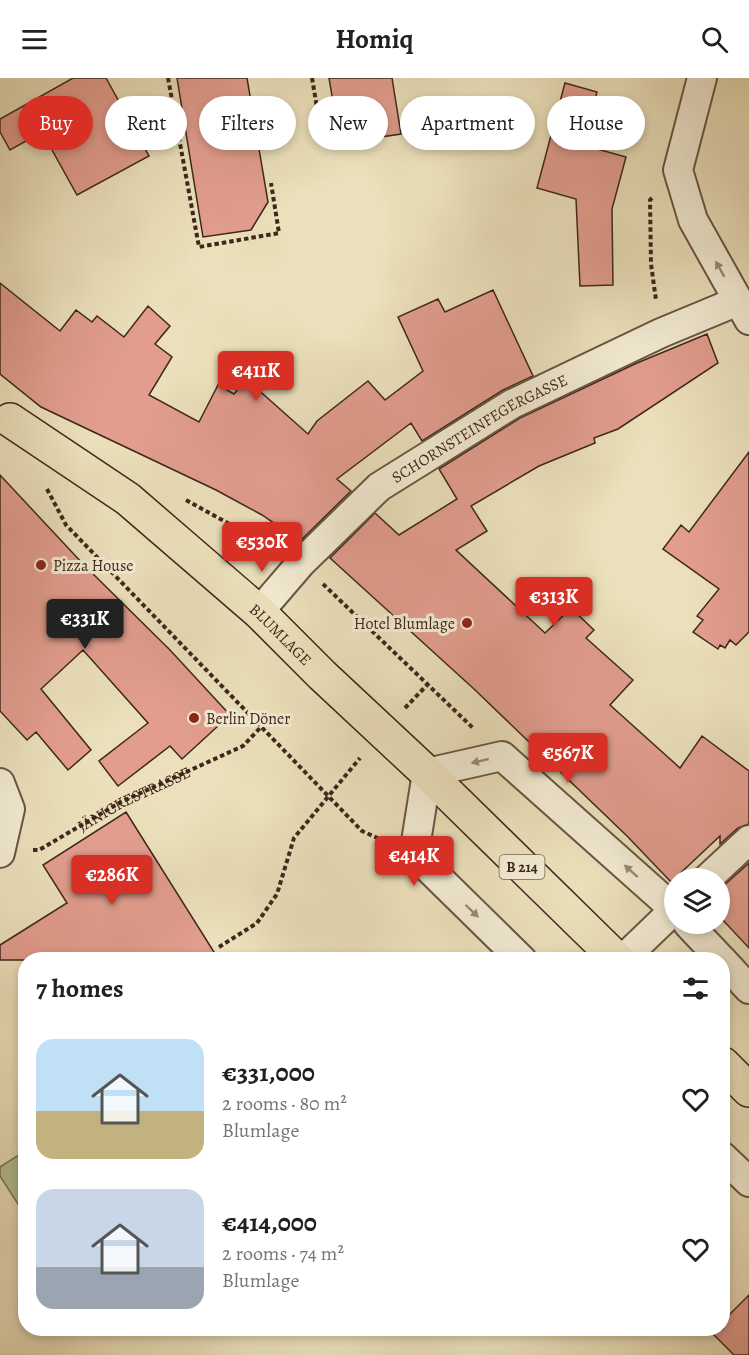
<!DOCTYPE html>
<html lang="en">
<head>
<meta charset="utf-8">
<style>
  body { margin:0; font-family:Alegreya,serif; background:#f6f6f6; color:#202124; height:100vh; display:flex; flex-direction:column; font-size:22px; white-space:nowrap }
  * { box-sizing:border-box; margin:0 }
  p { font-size:20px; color:#757577 }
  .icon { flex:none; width:33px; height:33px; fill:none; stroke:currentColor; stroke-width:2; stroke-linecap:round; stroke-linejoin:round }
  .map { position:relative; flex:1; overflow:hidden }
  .drawer { position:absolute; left:18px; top:874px; width:712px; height:384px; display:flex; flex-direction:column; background:#fff; border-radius:24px; box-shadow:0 3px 9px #0003 }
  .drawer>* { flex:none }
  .hud { position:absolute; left:18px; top:18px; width:714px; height:54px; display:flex; gap:12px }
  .buttons { position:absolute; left:664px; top:790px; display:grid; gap:12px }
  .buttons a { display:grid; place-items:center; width:66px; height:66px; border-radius:50%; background:#fff; box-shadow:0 3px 9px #0003; font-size:30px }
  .price { position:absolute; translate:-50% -51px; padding:0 14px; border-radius:6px; background:#d93025; color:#fff; font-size:20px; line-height:39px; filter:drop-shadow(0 2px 3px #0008) }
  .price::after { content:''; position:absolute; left:50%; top:36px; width:18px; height:14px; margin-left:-9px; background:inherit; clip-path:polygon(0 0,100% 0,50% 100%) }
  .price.active { background:#222; color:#fff }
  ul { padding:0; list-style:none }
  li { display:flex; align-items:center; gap:18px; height:150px; padding:0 18px }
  li span { display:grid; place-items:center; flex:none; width:168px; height:120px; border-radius:18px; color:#555 }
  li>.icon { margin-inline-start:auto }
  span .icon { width:72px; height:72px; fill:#fffc; stroke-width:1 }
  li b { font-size:26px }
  h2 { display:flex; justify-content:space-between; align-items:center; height:72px; padding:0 18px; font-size:26px }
  .chip { padding:0 21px; border-radius:27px; background:#fff; box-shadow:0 3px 9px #0003; font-size:21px; line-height:54px }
  .chip.active { background:#d93025; color:#fff }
  header { display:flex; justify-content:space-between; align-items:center; height:78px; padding:0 18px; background:#fff; font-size:27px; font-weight:700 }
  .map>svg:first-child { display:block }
  .green { fill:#b5c392; stroke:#7a7558; stroke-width:1.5 }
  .building { fill:#e29d8e; stroke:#3e271d; stroke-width:1.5 }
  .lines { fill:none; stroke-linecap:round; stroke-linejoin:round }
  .minor-casing { stroke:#695544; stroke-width:32 }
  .primary-casing { stroke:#3e271d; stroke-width:36 }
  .path { stroke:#3e271d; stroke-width:4; stroke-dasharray:4.5 3; stroke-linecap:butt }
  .minor { stroke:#f2ebd3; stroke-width:28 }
  .primary { stroke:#ebe0bb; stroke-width:33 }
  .oneway { fill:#988978 }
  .poi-dot { fill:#8f2418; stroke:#f2ebd3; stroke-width:2 }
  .labels { text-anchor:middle; stroke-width:6; stroke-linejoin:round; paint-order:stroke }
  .shield { fill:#f2ebd3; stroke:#746254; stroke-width:1.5 }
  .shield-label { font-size:15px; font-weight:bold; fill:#3e271d }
  .street-label { font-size:16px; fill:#3e271d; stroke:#f2ebd3 }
  .poi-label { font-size:16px; fill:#3e271d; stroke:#f2ebd3; text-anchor:start }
</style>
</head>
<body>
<header><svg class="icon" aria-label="menu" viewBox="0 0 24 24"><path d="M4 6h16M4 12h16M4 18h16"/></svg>Homiq<svg class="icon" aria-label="search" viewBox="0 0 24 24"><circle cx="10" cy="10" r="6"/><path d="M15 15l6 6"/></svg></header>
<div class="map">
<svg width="749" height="1277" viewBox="0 0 749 1277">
  <rect width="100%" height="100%" fill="#ebe0bb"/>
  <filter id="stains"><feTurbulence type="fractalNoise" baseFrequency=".00333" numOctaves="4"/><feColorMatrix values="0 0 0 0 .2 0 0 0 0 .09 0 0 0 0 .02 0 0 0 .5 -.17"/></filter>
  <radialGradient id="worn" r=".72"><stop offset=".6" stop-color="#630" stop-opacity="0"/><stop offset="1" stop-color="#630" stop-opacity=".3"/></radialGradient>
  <!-- green -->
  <path class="green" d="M25,1073v64l-25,-39v-9z"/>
  <!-- building -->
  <path class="building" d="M73,0h33l43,78 -72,39 -35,-63 -32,18 -10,-18v-13z
    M177,0h70l21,124 -17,28 -48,7z
    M329,0h63l9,56 -61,9z
    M565,5l32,9 -14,53 43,12 -14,52 1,76 -33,1 -4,-87 -39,-11z
    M0,205l60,48 16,-21 16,12 5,-6 27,21 24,-31 22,20 -15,18 17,13 -23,38 50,27 19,-37 16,9 12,-15 62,55 9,-13 51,-40 17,19 38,-29 -25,-54 40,-18 7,13 48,-22 40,86 -30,14 -81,51 -11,-18 -74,56 14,12 -51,50 -38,-26 -46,-25 -175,-83 -41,-33z
    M707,256l11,29 -100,66 -24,9 1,5 -56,23 -68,40 16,25 -31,19 89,83 26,-25 23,22 -8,8 47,42 -23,25 70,63 22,-32 47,35v53l-11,4 -18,16v-8l-49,46 -44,-46 -153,-147 -144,-131 45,-45 24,22 58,-36 -18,-30 81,-51 117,-55z
    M749,374v180l-13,13 -6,-5 -5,8 -5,-3 -2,4 -25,-17 10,-12 -6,-4 22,-27 -56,-40 18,-24 8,7z
    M0,397l84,90 86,85 60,65 -48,44 -12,-13 -52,40 -19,-25 49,-38 -65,-73 -42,39 50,61 -23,20 -32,-38 -9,8 -27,-29z
    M126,734l93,148h-219v-15l67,-42 -24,-38z
    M749,785v85l-29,-31v-28z
    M749,1217v60h-15l-22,-22 3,-4h8v-8z"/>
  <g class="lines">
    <!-- minor casing -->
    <g class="minor-casing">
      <g id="minor">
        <path d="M702,0l-24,92 15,50 56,100"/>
        <path id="s2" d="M259,534l42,-49 78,-76 133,-83 149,-71 77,-32"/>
        <path d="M0,705l10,26 -10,44"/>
        <path d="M707,801l42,-39"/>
        <path d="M688,846l34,36"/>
        <path d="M522,882l-108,-106 13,-81 75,-17 173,154"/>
        <path d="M622,882l53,-51"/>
        <path d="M723,883l26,28"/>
        <path d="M723,1079l26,25"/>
      </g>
    </g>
    <!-- primary casing -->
    <g class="primary-casing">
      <g id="primary">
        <path id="s3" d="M10,342l118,79 131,113 63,63 105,98 191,187"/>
        <path d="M723,986l26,26"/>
      </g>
    </g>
    <!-- path -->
    <g class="path">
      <path d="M168,0l31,169 80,-14 -8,-50"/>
      <path d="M312,0l7,42"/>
      <path d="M652,120l-2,2 1,64 5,36"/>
      <path d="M47,411l19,36 296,306 22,10"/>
      <path d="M186,422l85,47"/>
      <path d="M323,506l151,145"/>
      <path d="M405,630l23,-24"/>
      <path id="s1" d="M33,772h6l82,-48 122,-56 18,-19"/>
      <path d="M219,869l38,-24 20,-29 17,-56 66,-80"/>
    </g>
    <!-- minor -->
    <use href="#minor" class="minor"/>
    <!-- primary -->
    <use href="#primary" class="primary"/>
  </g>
  <!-- one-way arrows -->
  <defs><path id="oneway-solid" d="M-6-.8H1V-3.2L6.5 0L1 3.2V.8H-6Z" transform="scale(1.5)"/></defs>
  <g class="oneway">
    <use href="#oneway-solid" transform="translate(720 191) rotate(-119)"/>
    <use href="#oneway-solid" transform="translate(480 683) rotate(167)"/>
    <use href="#oneway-solid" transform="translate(631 793) rotate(-138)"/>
    <use href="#oneway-solid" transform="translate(472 833) rotate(44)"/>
  </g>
  <!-- markers -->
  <g class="poi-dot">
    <circle cx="41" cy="487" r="6"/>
    <circle cx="467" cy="545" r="6"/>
    <circle cx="194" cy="640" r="6"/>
  </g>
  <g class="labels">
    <!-- shield labels -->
    <rect class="shield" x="499.5" y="777" width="45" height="24" rx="4.5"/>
    <g class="shield-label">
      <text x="522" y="794">B 214</text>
    </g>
    <!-- street labels -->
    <g class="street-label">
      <text dy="6" stroke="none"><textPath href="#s2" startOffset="290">SCHORNSTEINFEGERGASSE</textPath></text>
      <text dy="6" stroke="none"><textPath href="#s3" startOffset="346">BLUMLAGE</textPath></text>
      <text dy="6" stroke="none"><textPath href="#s1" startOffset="114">JÄNICKESTRASSE</textPath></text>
    </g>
    <!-- poi labels -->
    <g class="poi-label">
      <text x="53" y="493">Pizza House</text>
      <text x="455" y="551" text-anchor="end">Hotel Blumlage</text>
      <text x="206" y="646">Berlin Döner</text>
    </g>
  </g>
  <rect width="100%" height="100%" filter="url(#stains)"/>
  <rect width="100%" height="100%" fill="url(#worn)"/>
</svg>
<div class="buttons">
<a><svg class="icon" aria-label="layers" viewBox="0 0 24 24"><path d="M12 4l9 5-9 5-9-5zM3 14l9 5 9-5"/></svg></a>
</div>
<b class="price" style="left:256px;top:324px">€411K</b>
<b class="price" style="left:262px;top:495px">€530K</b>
<b class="price" style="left:554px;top:550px">€313K</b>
<b class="price active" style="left:85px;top:572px">€331K</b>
<b class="price" style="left:568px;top:706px">€567K</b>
<b class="price" style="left:414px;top:809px">€414K</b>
<b class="price" style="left:112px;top:828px">€286K</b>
<div class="hud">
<a class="chip active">Buy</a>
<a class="chip">Rent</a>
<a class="chip">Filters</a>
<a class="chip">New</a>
<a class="chip">Apartment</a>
<a class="chip">House</a>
</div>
<section class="drawer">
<h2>7 homes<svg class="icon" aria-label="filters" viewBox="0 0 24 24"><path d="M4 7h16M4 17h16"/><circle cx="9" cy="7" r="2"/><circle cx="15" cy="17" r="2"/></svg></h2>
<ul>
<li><span style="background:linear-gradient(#bfe0f5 60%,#c2b280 0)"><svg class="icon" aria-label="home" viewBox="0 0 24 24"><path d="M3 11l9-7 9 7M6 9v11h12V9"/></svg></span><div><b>€331,000</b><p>2 rooms · 80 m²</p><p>Blumlage</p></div><svg class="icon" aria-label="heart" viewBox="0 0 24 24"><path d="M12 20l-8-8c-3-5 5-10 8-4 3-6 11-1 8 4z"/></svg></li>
<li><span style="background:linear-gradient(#c9d6e8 65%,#9aa5b1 0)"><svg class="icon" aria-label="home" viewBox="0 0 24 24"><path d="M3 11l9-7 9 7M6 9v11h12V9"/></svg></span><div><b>€414,000</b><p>2 rooms · 74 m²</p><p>Blumlage</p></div><svg class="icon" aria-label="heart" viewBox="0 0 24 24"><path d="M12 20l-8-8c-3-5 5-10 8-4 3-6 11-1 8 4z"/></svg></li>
</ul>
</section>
</div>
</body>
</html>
